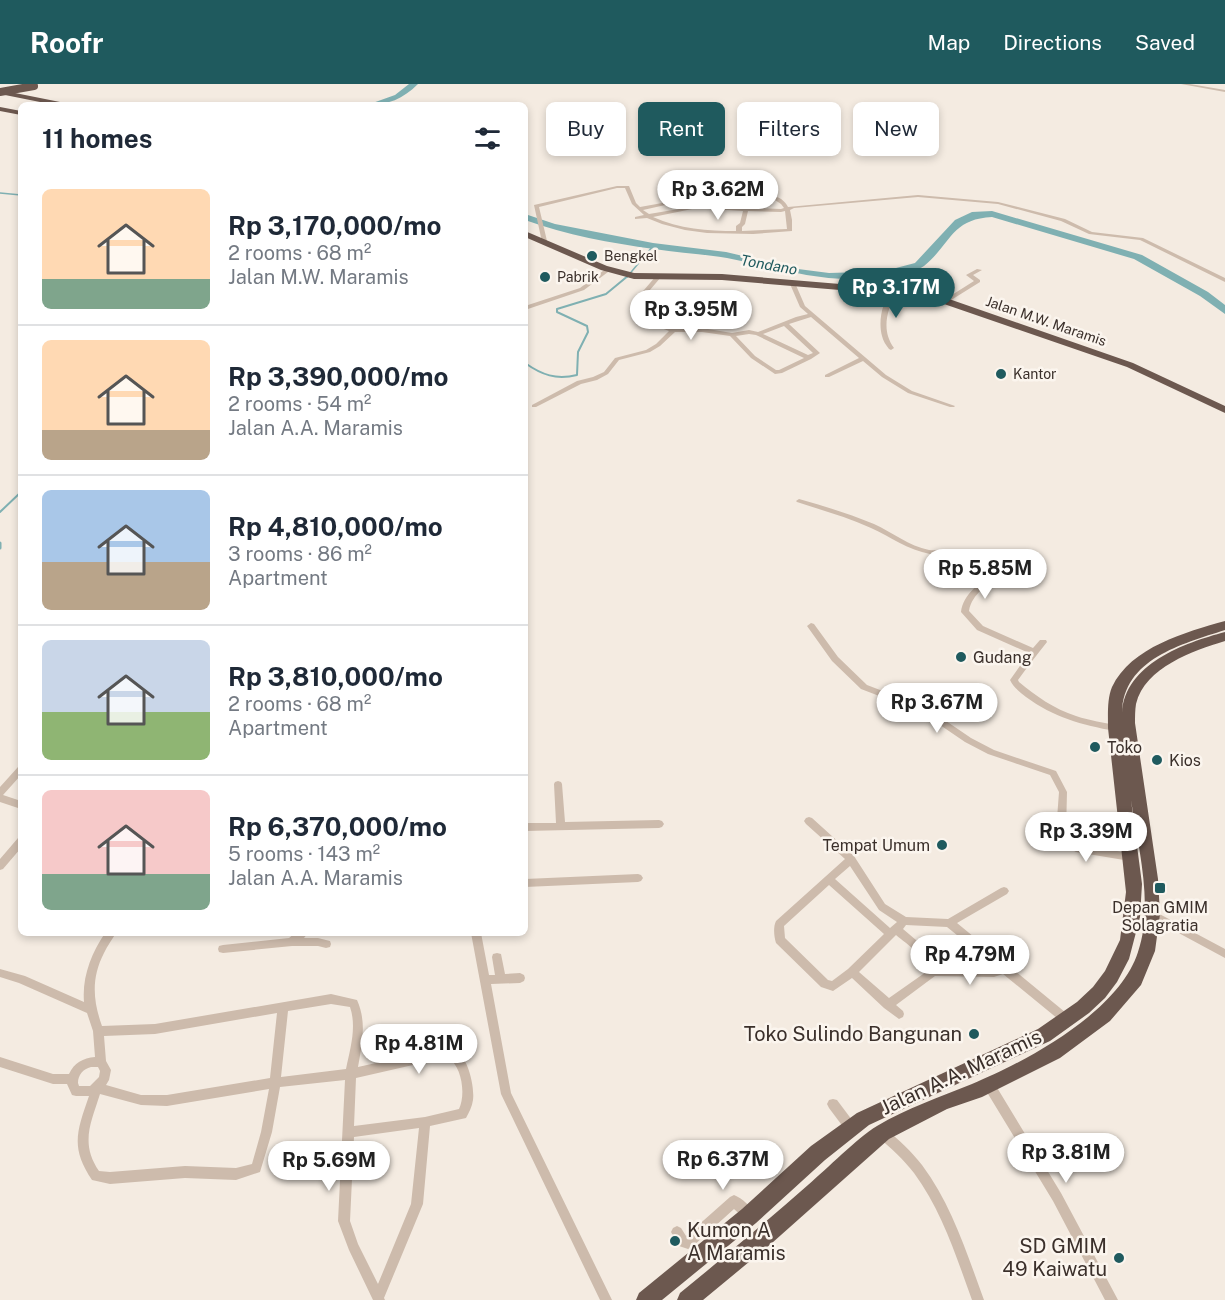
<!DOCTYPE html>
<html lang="en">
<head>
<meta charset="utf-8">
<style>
  body { margin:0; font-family:"Public Sans",sans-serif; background:#f2f2f3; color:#1f2937; height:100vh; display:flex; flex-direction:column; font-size:22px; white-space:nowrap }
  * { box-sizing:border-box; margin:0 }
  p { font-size:20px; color:#747a83 }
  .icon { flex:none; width:33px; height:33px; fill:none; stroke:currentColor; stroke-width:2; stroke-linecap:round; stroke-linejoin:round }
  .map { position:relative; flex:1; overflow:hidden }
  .panel { position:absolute; left:18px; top:18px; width:510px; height:834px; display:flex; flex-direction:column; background:#fff; border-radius:9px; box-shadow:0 3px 9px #0003 }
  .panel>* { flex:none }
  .hud { position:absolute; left:546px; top:18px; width:570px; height:54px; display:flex; gap:12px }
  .price { position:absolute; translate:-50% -51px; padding:0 14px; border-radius:21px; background:#fff; color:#222; font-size:20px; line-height:39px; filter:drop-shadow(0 2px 3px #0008) }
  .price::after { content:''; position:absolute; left:50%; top:36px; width:18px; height:14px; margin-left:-9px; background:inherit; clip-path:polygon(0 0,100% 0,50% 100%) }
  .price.selected { background:#1f5a5e; color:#fff }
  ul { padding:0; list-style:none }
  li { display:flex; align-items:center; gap:18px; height:150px; padding:0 24px }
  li+li { border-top:2px solid #e0e1e3 }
  li span { display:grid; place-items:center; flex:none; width:168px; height:120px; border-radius:9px; color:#555 }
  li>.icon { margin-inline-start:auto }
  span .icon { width:72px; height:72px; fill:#fffc; stroke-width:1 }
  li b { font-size:26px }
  h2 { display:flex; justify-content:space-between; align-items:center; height:72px; padding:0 24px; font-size:26px }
  .chip { padding:0 21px; border-radius:9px; background:#fff; box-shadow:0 3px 9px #0003; font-size:21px; line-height:54px }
  .chip.selected { background:#1f5a5e; color:#fff }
  header { display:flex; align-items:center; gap:36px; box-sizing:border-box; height:84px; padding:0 30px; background:#1f5a5e; color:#fff }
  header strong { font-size:28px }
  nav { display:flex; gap:33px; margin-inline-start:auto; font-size:21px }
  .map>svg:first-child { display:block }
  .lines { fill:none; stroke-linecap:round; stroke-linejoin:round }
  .stream-far2 { stroke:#7fb0b2; stroke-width:1.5 }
  .stream-far1 { stroke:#7fb0b2; stroke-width:2 }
  .stream { stroke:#7fb0b2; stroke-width:3 }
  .river { fill:#7fb0b2; fill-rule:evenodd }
  .minor { fill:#cdbbac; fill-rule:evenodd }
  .trunk { fill:#6c584f; fill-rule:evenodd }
  .trunk-bridge { stroke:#6c584f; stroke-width:8 }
  .poi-dot { fill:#1f5a5e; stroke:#fbf5ee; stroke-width:2 }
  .labels { text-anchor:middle; stroke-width:5; stroke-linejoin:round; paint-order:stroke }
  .far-poi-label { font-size:14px; fill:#3b302b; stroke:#fbf5ee; text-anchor:start }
  .far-street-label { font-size:14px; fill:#3b302b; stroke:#fbf5ee }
  .far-water-label { font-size:15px; font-style:italic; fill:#1f5a5e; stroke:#fbf5ee }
  .poi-label { font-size:16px; fill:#3b302b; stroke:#fbf5ee; text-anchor:start }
  .near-poi-label { font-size:20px; fill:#3b302b; stroke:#fbf5ee; text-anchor:end }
  .near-street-label { font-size:20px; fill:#3b302b; stroke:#fbf5ee }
</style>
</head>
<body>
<header>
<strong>Roofr</strong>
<nav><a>Map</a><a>Directions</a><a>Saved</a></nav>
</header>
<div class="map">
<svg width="1225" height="1216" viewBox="0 0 1225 1216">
  <rect width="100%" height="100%" fill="#f4ebe1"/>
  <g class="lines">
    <!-- stream-far2 -->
    <path class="stream-far2" d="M0,109l21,2
      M627,193l26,-31"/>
    <!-- stream-far1 -->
    <path class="stream-far1" d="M525,279c17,12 31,17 52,12l1,-23 10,-20 -1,-6 -30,-14v-3l49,-15 23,-19
      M0,428l21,-20"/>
    <!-- stream -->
    <path class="stream" d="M0,459v5"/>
    <!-- river -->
    <path class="river" d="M409,0h9c-15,15 -30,21 -51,21l28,-10z
      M992,127l150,44 66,37 17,13v9l-25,-18 -66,-37 -142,-42c-41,2 -41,27 -68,49 -6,4 -18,6 -26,8 -65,14 -109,-4 -171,-16 -24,-4 -49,-5 -73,-9 -43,-6 -88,-14 -129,-29v-6l30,10 98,19 73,9 72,17 31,4 34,-1 33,-4 19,-5 40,-43 17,-8z"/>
    <!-- minor -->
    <path class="minor" d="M1181,0h9l35,6v2z
      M617,102h12l7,17 4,4 50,-9 2,1 -49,11 6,4 48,-8 84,3 3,-1 -3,-4 -9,-6v-2c7,0 13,5 16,11l130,-12 80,7 67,17 27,13 51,6 82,40v4l-85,-42 -51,-6 -28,-13 -63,-17 -80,-7 -124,11 -4,2 2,10v11l-39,3 -46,-1 -22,-3 -23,-6 -15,-6 -12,1v-2l9,-2 -12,-11 -7,-16h-8l-78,19 8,34 -5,1 -8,-37zM697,124l46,3 -3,12 -4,3v5c-28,0 -57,-2 -83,-14zM748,127l33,1 4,-1 2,18 -45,2v-4l3,-3z
      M607,184l5,1 -28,21 -59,20v-4l55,-18z
      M977,185l5,1 -9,5 7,5v2l-32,20h-4v-2l30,-19 -8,-6z
      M656,192l5,1 -17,20 -3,15 11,9 22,7h28l30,5 17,-3 9,2 38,-15 12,-3 -8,-7 -10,-23 5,-1 10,23 81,69 26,16 43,15 -1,1h-4l-42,-14 -26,-16 -19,-16 -34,16h-4v-2l34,-17 -48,-41 -22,7 31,29 -9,6 -29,14 -7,1 -24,-16 -21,-22 -28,-4h-27l-15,14 -10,6 -31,8 -11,14 -11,6 -16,4 -45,23h-4v-2l45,-24 16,-4 11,-5 11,-14 31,-8 10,-6 13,-13 -21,-8 -13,-10 3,-16zM784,242l29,27 -5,2 -45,-21zM749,250l7,1 48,23 -25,12h-3l-21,-14 -19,-20z
      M893,206l3,2c-9,19 -15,38 -2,56l-3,2 -2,-1c-3,-4 -6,-8 -7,-13 -4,-14 0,-36 11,-46z
      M799,415c25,7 51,15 75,25 18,8 35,22 55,26 8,1 15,-1 23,-1 17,-1 40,6 51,19l-2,4c-12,13 -29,21 -32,39l14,15 50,22 7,-8h6l1,2c-10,13 -20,25 -29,38l1,2c17,14 35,27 57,34 14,5 28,6 42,10l1,2 -1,2 -3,1c-33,-6 -62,-14 -89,-34 -6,-5 -13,-10 -16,-17l19,-27 -52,-23 -16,-18c2,-18 20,-30 33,-41l1,-3c-11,-9 -28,-16 -43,-15 -7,1 -15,3 -22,1 -22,-4 -39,-17 -59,-26 -24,-11 -50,-18 -74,-26l-1,-1z
      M811,539l3,1 24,33 29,28 60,23 44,30 23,12 62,21 11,21 -1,40 3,7 9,6 52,8 3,1 2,3 -2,3 -3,1 -54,-9 -13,-7 -7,-13 3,-40 -9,-17 -62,-21 -23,-12 -44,-30 -60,-23 -29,-28 -25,-35z
      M21,682v9l-18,20 18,6v8l-21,-7v-15l18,-20z
      M558,697l3,1 1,2 3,38 94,-2 3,1 2,3 -2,3 -3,1 -134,3v-8h31l-2,-39 1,-2z
      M809,733l3,1 42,38 31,48 21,13 42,2 53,-31 3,-1 3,1 2,3 -2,3 -50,29 114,94 1,3 -1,3 -4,2 -4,-2 -60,-49 -9,3 -59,-1 -39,29 7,6 1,3 -1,3 -4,2 -15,-11 -32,-30 -19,13 -12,-4 -45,-44c-2,-6 -3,-16 0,-22l69,-62 -39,-35 -2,-3 2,-3zM850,782l29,44 18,12 -7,6 -55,-49zM829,801l55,49 -36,35 -16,12 -4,-1 -43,-42 -1,-12zM906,841l41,2 21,17 -52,-4 -13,-11zM896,851c12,10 28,20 30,37l-37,26 -30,-26zM926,865l45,4 5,-2 20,17 -61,-1 -3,-9z
      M21,753v11l-18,21 -3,1v-11l18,-21z
      M638,790l3,1 2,3 -2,3 -3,1 -113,5v-8z
      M1152,826l73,39v9l-76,-41 -2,-3 2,-3z
      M105,849h11c-4,7 -9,13 -12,20 -13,25 -11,48 -2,73l53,-2 176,-30 26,6c10,22 5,44 1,67l90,-20c18,1 27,37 25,53 -1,7 -4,12 -7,18l-36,8 -7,78 -39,94 1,2h-12l-24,-50 -11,-29 7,-141 -65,7 -8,45 -12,40 -24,8 -51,-2 -75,6 -18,-4c-22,-33 -15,-49 -3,-84h-13l-4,-1 -5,-11h-14l-53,-17v-10l53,17h16c5,-11 14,-16 26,-17l-2,-26 -6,-18 -68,-30 -19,-6v-8l25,7 59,26c-2,-25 7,-48 21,-69zM331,920l19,3c7,20 0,42 -4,62l-65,8 7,-66zM277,929l-7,65 -103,17h-26l-35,-10 3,-5 2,-10 -5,-9 -2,-25 51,-2zM448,973c14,10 18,37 11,52l-34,8 -71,9 2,-48zM91,983h7l2,4 -1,6 -9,9h-11l-1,-3c0,-8 5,-14 13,-16zM269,1005l-8,43 -9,32 -16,4 -51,-2 -75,6 -11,-1c-19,-28 -8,-48 1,-77l41,11 26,1zM419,1044l-8,76 -33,80 -20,-40 -8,-23 4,-84z
      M295,849h13l-4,5h14l12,3 1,3 -1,3 -4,1 -8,-2h-26l-69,7 -4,-1 -1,-3 1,-3 4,-1 66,-7z
      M471,849h10l8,42h6l-3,-18 1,-3 4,-1 4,1 4,20 15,-1 4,2 1,3 -1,3 -4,2 -29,1 20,109 101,207h-12l-99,-206z
      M989,996l4,1 68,112 57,107h-13l-52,-99 -68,-112 -1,-4 1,-4z
      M833,1015l4,1 18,24 2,4 -2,4 -4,1 -4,-1 -18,-24 -2,-4 2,-4z
      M882,1043l4,2c13,11 26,23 36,36 30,40 45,89 62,135h-12c-16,-44 -30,-89 -58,-127 -10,-13 -23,-25 -36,-36l-2,-4 2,-4z
      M734,1111c8,3 18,12 21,20l-2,4 -4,2 -4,-2 -11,-10 -42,38 -4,2 -9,-3 -8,-14 2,-4 4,-2 4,2 5,8 44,-39z"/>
    <!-- trunk -->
    <path class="trunk" d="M0,6l65,13 3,2h-13l-55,-11z
      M0,23l21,4v4l-21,-4z
      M525,147l82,35 27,7 88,1 142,12 85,13 184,64 92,43v7l-98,-46 -183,-63 -80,-12 -142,-12 -88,-1 -33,-9 -76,-33z
      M1225,537v9c-43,14 -102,29 -103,83 3,-49 62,-70 103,-81v9c-32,10 -80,26 -89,63 -1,6 -1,13 -1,19l23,156 2,35 -5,37 -14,34 -31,36 -50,37 -78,39 -35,12 -58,30 -117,104 -69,57h-26l3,-7c43,-35 86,-71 128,-108 20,-17 48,-46 69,-59 30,-18 63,-29 95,-42 55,-23 147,-72 166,-132 16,-47 0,-105 -7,-152l11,84 -2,33 -11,42 -12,23 -12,16 -16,15 -39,28 -181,84 -44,35 -69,63 -94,77h-26l3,-7 103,-84 69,-63 46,-33 181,-84 39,-27 16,-15 12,-16 15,-31 6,-48 -18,-164c0,-13 -1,-29 4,-41 19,-40 74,-55 113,-66z"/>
    <!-- trunk-bridge -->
    <path class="trunk-bridge" d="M0,8l34,-6"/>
  </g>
  <!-- markers -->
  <g class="poi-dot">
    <circle cx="592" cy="172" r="6"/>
    <circle cx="545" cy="193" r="6"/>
    <circle cx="1001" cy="290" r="6"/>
    <circle cx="961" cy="573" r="6"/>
    <circle cx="1095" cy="663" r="6"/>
    <circle cx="1157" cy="676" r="6"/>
    <circle cx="942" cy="761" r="6"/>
    <rect x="1154" y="798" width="12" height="12" rx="3"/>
    <circle cx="974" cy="950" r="6"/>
    <circle cx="675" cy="1157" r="6"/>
    <circle cx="1119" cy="1174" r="6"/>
  </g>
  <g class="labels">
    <!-- far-poi labels -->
    <g class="far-poi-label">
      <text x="604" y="177">Bengkel</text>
      <text x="557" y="198">Pabrik</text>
      <text x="1013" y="295">Kantor</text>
    </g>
    <!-- far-street labels -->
    <g class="far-street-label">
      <text transform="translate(1046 237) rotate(19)" y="5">Jalan M.W. Maramis</text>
    </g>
    <!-- far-water labels -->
    <g class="far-water-label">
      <text transform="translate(769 181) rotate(10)" y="5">Tondano</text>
    </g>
    <!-- poi labels -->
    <g class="poi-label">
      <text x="973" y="579">Gudang</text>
      <text x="1107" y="669">Toko</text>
      <text x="1169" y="682">Kios</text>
      <text x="930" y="767" text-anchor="end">Tempat Umum</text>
      <text x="1160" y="829" text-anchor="middle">Depan GMIM<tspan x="1160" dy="18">Solagratia</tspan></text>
    </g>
    <!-- near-poi labels -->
    <g class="near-poi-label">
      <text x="962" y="957">Toko Sulindo Bangunan</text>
      <text x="687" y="1153" text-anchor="start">Kumon A<tspan x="687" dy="23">A Maramis</tspan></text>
      <text x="1107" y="1169">SD GMIM<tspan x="1107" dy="23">49 Kaiwatu</tspan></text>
    </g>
    <!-- near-street labels -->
    <g class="near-street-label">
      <text transform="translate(961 988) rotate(-25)" y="7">Jalan A.A. Maramis</text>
    </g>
  </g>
</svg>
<b class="price" style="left:718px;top:137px">Rp 3.62M</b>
<b class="price selected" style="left:896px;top:235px">Rp 3.17M</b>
<b class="price" style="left:691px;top:257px">Rp 3.95M</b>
<b class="price" style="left:985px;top:516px">Rp 5.85M</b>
<b class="price" style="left:937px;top:650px">Rp 3.67M</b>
<b class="price" style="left:1086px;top:779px">Rp 3.39M</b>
<b class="price" style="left:970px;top:902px">Rp 4.79M</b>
<b class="price" style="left:419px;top:991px">Rp 4.81M</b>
<b class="price" style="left:1066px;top:1100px">Rp 3.81M</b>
<b class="price" style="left:723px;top:1107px">Rp 6.37M</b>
<b class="price" style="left:329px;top:1108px">Rp 5.69M</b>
<div class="hud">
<a class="chip">Buy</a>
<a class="chip selected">Rent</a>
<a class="chip">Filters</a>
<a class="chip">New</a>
</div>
<section class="panel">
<h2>11 homes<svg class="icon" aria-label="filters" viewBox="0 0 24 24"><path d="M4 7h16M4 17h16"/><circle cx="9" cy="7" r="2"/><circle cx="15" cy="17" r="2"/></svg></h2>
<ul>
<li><span style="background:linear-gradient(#ffd9b3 75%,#7fa58c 0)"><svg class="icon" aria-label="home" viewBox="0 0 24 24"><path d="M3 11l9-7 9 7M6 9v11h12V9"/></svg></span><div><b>Rp 3,170,000/mo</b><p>2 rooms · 68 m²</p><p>Jalan M.W. Maramis</p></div></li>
<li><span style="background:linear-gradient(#ffd9b3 75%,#b9a48a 0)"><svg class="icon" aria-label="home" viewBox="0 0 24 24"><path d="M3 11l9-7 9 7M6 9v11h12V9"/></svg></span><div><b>Rp 3,390,000/mo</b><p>2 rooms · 54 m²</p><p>Jalan A.A. Maramis</p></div></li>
<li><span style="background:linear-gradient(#a9c7e8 60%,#b9a48a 0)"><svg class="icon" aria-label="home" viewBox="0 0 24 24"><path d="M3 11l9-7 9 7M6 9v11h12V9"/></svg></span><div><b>Rp 4,810,000/mo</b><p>3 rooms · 86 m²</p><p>Apartment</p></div></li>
<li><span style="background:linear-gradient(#c9d6e8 60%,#8fb573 0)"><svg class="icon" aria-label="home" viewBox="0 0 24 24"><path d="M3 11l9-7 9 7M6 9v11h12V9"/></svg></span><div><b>Rp 3,810,000/mo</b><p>2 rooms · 68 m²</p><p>Apartment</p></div></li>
<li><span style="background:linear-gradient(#f6c9c9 70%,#7fa58c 0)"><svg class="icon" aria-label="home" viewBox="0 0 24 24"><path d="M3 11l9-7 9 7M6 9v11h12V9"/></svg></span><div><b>Rp 6,370,000/mo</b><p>5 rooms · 143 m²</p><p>Jalan A.A. Maramis</p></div></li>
</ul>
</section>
</div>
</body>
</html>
